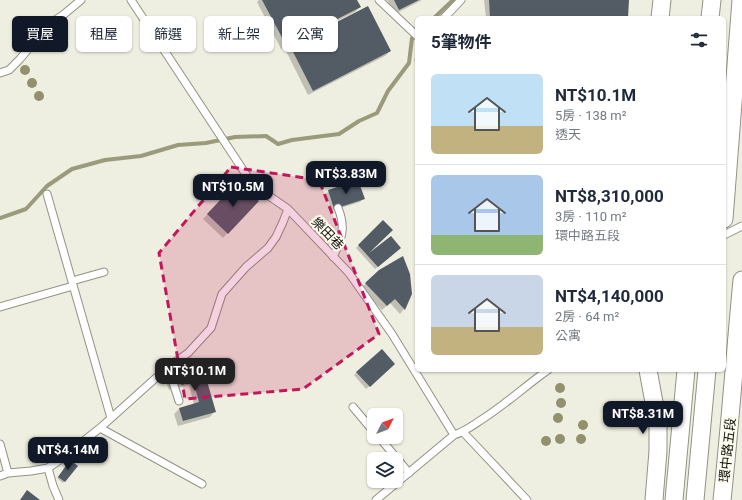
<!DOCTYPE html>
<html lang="zh-TW">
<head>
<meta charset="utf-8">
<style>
  body { margin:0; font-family:Roboto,"Noto Sans TC",sans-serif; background:#f6f6f7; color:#1f2937; height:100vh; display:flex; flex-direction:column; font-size:15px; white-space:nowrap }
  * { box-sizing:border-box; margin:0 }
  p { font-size:13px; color:#747a83 }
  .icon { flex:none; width:22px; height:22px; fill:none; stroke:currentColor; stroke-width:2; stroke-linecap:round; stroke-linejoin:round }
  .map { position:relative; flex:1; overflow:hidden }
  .drawer { position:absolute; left:415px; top:16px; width:311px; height:356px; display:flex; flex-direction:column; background:#fff; border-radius:6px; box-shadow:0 1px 3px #0004 }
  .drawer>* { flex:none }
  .guide { position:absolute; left:12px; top:16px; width:343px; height:36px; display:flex; gap:8px }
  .needle { width:26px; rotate:48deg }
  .controls { position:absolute; left:367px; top:408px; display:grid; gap:8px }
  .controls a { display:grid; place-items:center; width:36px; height:36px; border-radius:6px; background:#fff; box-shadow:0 1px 3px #0004; font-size:20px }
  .price { position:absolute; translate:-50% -34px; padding:0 9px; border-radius:8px; background:#111827; color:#fff; font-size:13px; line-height:26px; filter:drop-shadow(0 1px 2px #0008) }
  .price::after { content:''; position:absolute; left:50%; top:24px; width:12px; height:9px; margin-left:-6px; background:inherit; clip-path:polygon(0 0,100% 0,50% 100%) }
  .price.on { background:#222; color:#fff }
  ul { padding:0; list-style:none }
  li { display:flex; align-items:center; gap:12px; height:100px; padding:0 16px }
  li+li { border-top:1px solid #e0e1e3 }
  li span { display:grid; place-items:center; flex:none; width:112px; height:80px; border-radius:6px; color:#555 }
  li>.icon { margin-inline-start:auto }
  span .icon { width:48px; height:48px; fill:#fffc; stroke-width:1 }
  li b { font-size:17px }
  h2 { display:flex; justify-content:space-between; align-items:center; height:48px; padding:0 16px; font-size:17px }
  .tag { padding:0 14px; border-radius:6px; background:#fff; box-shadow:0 1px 3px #0004; font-size:14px; line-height:36px }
  .tag.on { background:#111827; color:#fff }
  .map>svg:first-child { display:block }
  .shadow { fill:#0003 }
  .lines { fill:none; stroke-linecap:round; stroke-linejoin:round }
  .stream { stroke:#9b9a7c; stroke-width:4 }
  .building { fill:#535b64 }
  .service-casing { stroke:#929285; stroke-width:9 }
  .tertiary-casing { stroke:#929285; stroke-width:19 }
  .service { stroke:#fff; stroke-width:7 }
  .tertiary { stroke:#fff; stroke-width:17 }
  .tree { fill:#93916d }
  .marked { fill:#c2185b; fill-opacity:0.2; stroke:#c2185b; stroke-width:3; stroke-dasharray:8 5; stroke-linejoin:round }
  .labels { text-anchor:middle; stroke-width:4; stroke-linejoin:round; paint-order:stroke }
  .street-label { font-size:13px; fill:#10100c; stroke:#fdfcee }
</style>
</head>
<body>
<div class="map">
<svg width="742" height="500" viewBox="0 0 742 500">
  <rect width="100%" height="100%" fill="#efefe1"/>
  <!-- shadow -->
  <path class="shadow" d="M259,0h97l4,7 -5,5 -74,37 -24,-47z
    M387,0h35l-27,14z
    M484,0h144l-1,18h-141z
    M291,46l99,5 -5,5 -77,39 -22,-44z
    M417,56v12l-3,-9z
    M238,182l19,19 -34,37 -20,-19z
    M329,191l34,8 -3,3 -29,9 -5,-17z
    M383,221l-15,32 1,1 28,-3 -22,18 -19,-21z
    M379,271l25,38 -4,5 -10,-11 -8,7 -21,-22z
    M201,365l13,47 -4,5 -32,9 -4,-12 5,-5 15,-4 -5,-20 -20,5 -4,-11 5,-5z
    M391,367l-25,22 -12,-14 3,-3z
    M69,463l7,3 -13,17 -6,-5z"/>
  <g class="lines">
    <!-- stream -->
    <path class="stream" d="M434,18l19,-18
      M0,218l26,-9 21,-23 25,-17 33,-9 36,-4 37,-11 28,-2 29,-6 31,-1 12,8 14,-4 47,-6 20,-13 18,-8 11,-22 21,-28 3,-25 5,-4"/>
  </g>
  <!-- building -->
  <path class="building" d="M262,0h95l4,7 -75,38z
    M394,0h25l-20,10z
    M489,0h140l-1,18h-138z
    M368,6l23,45 -78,40 -23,-45z
    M358,180l7,19 -31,10 -6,-19z
    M238,181l21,20 -31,33 -21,-20z
    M383,220l10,10 -24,23 22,-17 10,12 -23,19 -20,-22z
    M403,256l7,18 2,20 -7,16 -10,-11 -8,7 -22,-23 14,-13z
    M382,349l13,15 -25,23 -14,-15z
    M202,364l14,48 -33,9 -4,-13 20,-6 -6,-22 -20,6 -3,-13z
    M70,460l8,6 -13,16 -7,-5z
    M27,490l13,10h-20z"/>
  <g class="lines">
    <!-- service casing -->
    <g class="service-casing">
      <path id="service" d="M131,0l118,179 7,8 32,22 61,64 43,61 62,101
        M379,0l38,36
        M444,18l17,-18
        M0,73l9,-3 11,-11 28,-34 15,-10 18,-15
        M47,194l64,224
        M724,235l18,-9
        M333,257c9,-18 13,-30 5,-49
        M72,281l32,-9
        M0,307l73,-21
        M168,367l11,34
        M353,407l21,25
        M100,428l102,56
        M463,432l64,68
        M379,437l30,36
        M0,444l8,29
        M48,468l5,18 6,14
        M0,476l8,-3 23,-2 17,-3 9,-6 43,-34 68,-61 20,-14 23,-25 11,-34 24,-27 22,-19 8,-11 7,-15 5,-13
        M376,500l78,-65c10,-3 18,-9 27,-15 24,-15 44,-34 67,-50"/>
    </g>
    <!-- tertiary casing -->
    <g class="tertiary-casing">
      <path id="tertiary" d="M660,18l2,-18
        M710,18l2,-18
        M724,219l17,-219
        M648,370l10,54v27l-4,49
        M674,500l12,-130
        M695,500l12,-130
        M722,500c8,-73 13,-147 20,-220"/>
    </g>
    <!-- service -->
    <use href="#service" class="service"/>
    <!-- tertiary -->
    <use href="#tertiary" class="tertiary"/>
  </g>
  <!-- trees -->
  <g class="tree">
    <circle cx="25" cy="70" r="5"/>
    <circle cx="32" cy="83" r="5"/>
    <circle cx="39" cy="96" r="5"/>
    <circle cx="560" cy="388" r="5"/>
    <circle cx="561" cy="403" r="5"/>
    <circle cx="558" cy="418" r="5"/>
    <circle cx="583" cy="425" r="5"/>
    <circle cx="560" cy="439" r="5"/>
    <circle cx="581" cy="439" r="5"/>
    <circle cx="546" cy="441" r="5"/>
  </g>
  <!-- marked area -->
  <path class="marked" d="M231,167l88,13 60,154 -76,55 -118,10 -26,-146z"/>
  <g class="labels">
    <!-- street labels -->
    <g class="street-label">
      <text transform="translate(328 233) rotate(46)" y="5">樂田巷</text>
      <text transform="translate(727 450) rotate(-84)" y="5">環中路五段</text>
    </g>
  </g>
</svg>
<div class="controls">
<a><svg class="needle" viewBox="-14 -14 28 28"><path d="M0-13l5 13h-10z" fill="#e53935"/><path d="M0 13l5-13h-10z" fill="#747a83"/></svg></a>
<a><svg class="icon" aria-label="layers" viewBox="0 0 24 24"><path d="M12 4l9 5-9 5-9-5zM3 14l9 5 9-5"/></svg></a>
</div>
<b class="price" style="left:346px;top:195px">NT$3.83M</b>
<b class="price" style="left:233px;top:208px">NT$10.5M</b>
<b class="price on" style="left:195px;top:392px">NT$10.1M</b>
<b class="price" style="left:643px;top:435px">NT$8.31M</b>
<b class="price" style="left:68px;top:471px">NT$4.14M</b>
<div class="guide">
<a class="tag on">買屋</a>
<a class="tag">租屋</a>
<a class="tag">篩選</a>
<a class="tag">新上架</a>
<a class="tag">公寓</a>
</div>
<section class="drawer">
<h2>5筆物件<svg class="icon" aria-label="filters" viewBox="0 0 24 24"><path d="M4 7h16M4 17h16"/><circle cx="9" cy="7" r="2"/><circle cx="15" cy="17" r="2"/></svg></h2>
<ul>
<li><span style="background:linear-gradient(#bfe0f5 65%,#c2b280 0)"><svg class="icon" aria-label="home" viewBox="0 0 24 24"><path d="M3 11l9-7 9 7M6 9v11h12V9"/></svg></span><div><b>NT$10.1M</b><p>5房 · 138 m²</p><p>透天</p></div></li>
<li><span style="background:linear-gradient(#a9c7e8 75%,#8fb573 0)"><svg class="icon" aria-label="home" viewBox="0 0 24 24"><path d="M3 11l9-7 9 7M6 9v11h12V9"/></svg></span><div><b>NT$8,310,000</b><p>3房 · 110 m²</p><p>環中路五段</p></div></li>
<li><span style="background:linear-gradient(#c9d6e8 65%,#c2b280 0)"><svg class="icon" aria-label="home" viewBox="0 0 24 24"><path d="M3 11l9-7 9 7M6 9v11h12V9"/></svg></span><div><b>NT$4,140,000</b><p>2房 · 64 m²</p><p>公寓</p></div></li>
</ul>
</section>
</div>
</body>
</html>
